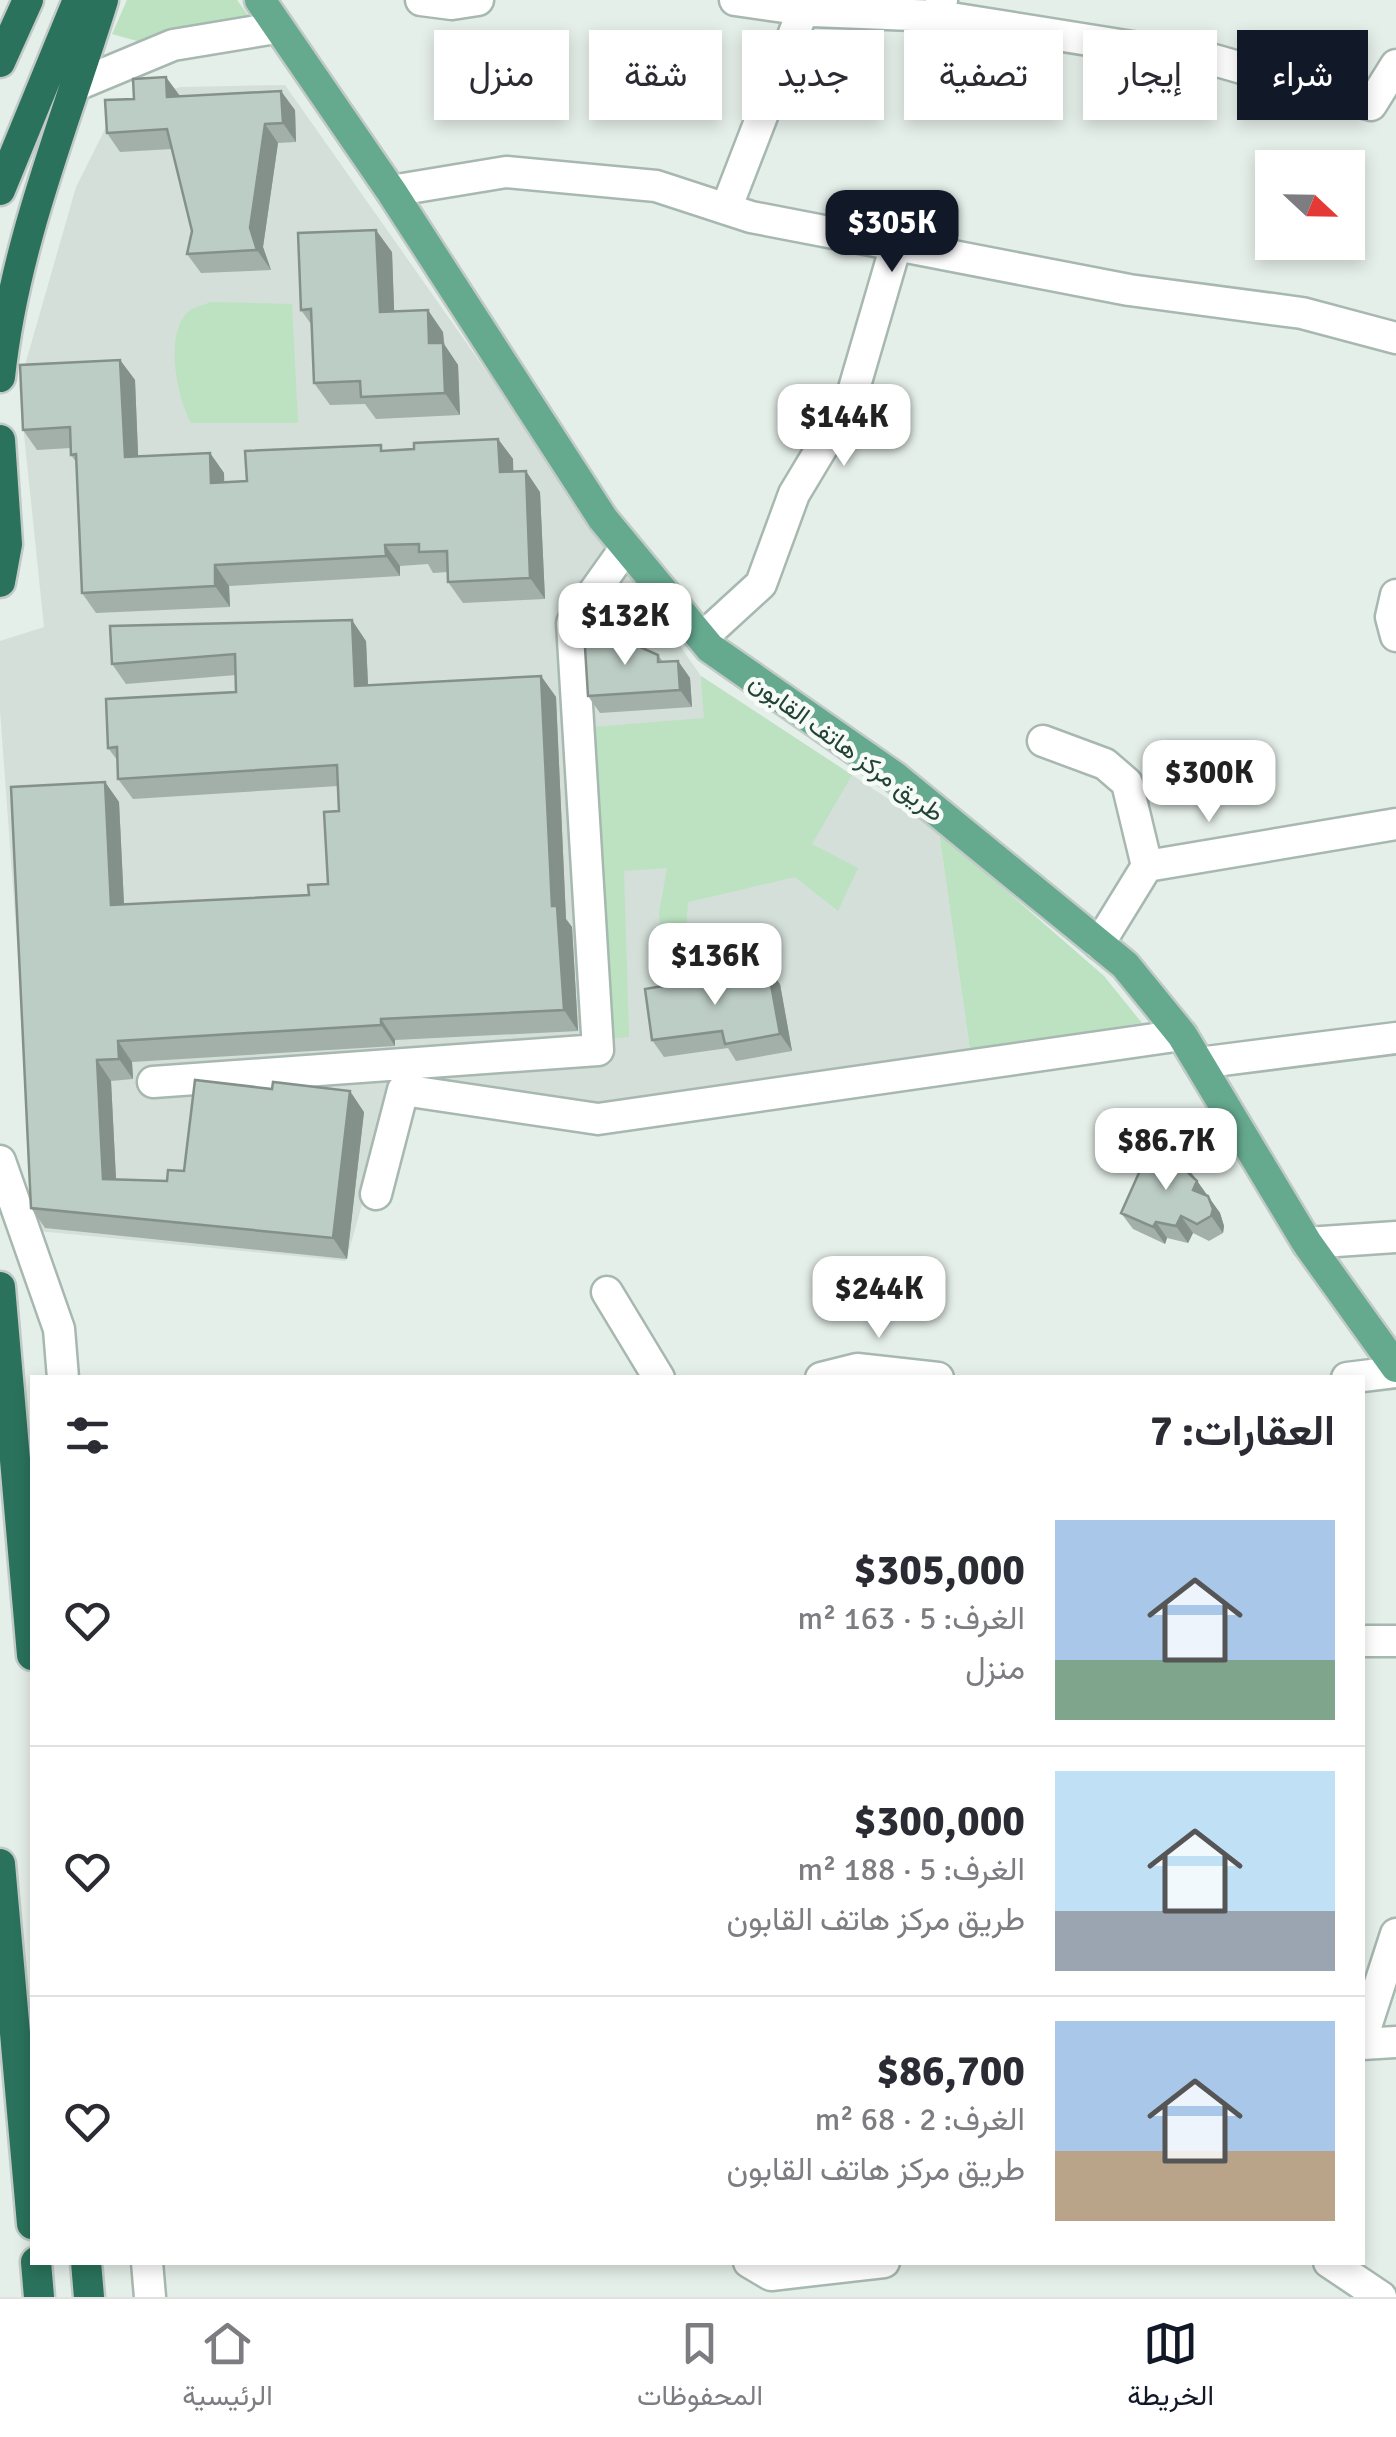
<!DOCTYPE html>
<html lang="ar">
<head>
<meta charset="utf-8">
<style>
  body { margin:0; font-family:Signika,Vazirmatn,sans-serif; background:#f7f7f7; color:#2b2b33; direction:rtl; height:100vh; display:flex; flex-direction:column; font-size:38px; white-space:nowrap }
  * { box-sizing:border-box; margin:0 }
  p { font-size:32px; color:#7c7c81 }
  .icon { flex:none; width:55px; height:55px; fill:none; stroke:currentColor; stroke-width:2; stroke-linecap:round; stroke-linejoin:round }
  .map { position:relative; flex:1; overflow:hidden; direction:ltr }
  .details { position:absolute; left:30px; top:1375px; width:1335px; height:890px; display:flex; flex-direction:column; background:#fff; border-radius:0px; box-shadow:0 5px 15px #0003; direction:rtl }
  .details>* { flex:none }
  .guide { position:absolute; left:30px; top:30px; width:1338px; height:90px; direction:rtl; display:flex; gap:20px }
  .needle { width:65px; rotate:112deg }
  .fabs { position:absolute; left:1255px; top:150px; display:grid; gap:20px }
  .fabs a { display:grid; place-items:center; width:110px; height:110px; border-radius:0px; background:#fff; box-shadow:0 5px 15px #0003; font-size:50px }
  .price { position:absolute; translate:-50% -85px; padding:0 22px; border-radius:20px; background:#fff; color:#222; font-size:32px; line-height:65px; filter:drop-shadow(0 2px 5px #0008) }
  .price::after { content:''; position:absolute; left:50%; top:60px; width:30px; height:22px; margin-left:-15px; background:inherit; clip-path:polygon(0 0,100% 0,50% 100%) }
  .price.on { background:#111827; color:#fff }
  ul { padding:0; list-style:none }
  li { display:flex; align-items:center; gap:30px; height:250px; padding:0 30px }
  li+li { border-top:2px solid #e1e1e2 }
  li span { display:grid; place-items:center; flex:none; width:280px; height:200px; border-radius:0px; color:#555 }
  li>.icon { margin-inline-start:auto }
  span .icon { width:120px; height:120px; fill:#fffc; stroke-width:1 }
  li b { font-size:42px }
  h2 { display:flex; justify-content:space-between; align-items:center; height:120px; padding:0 30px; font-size:42px }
  .chip { padding:0 35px; border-radius:0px; background:#fff; box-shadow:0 5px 15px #0003; font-size:35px; line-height:90px }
  .chip.on { background:#111827; color:#fff }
  .menu { display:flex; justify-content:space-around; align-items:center; height:140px; border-top:2px solid #e1e1e2; background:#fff; font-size:28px; color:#7c7c81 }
  .menu a { display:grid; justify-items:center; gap:5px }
  .menu .on { color:#111827 }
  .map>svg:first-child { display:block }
  .built { fill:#d3dfd8 }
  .green { fill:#bce2c1 }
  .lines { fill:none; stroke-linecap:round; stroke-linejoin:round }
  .minor-casing { stroke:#a7b8b0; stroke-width:35 }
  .major-casing { stroke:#c1cac7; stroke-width:35 }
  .highway-casing { stroke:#c1cac7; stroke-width:35 }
  .minor { stroke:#fff; stroke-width:30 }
  .major { stroke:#65a98f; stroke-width:30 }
  .highway { stroke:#2a725b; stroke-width:30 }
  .wall { fill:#a2b0a9 }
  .shaded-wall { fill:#84908a }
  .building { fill:#bccdc5; stroke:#84908a; stroke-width:2.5 }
  .labels { text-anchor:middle; stroke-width:9; stroke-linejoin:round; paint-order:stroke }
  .street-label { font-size:25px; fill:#224336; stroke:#f6fbf8 }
</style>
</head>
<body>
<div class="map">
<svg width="1396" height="2297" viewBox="0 0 1396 2297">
  <rect width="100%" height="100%" fill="#e5efe9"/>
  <!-- built -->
  <path class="built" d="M285,85l416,591 238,156 31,218 -302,47 -71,6 -199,-26 -52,184 -308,-30 -38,-521v-69l44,-14 -25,-241 57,-199 34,-68 37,-24 34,-8z"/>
  <!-- green -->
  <path class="green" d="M127,0h110l16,22 -109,21 -32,-9z
    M211,302l81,2 6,119h-107c-14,-26 -27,-89 -3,-111 5,-5 16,-7 23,-10z
    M701,676l151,99 -40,69 46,24 -20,43 -43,-34 -107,25 -4,51 -20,21 -5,-61 8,-45 -43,3 5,166 -24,2 -11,-312 110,-9z
    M939,832l165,144 38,47 -172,27z"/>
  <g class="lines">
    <!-- minor casing -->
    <g class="minor-casing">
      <path id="minor" d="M421,0l31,4 26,-4
        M735,0l77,11 126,5 4,-16
        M938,16l276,44 157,45 25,-40
        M77,85l96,-40 103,-17
        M391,191l115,-19 150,14 95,31 378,73 173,23 94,25
        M726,209l77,-199
        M1396,595l-5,22 5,19
        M702,638l59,-54 33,-90 57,-95 45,-154
        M1043,741l62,23 22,19 20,83
        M1099,944l48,-78 249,-42
        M1199,1063l197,-25
        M153,1082l445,-32 -26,-427 54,-76
        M0,1161l59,168 4,49
        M376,1194l27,-104 195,29 584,-84
        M1307,1243l89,-6
        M607,1292l52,86
        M821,1378l36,-9 81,9
        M1347,1378l49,-6
        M1362,1641h34
        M1362,2039l34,-105
        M1362,2044l34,-2
        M147,2262l3,35
        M749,2262l22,13 113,-13
        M1329,2262l52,35"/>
    </g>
    <!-- major casing -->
    <g class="major-casing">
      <path id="major" d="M260,0l131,191 212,328 107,129 185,129 230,188 57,70 125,208 89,124"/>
    </g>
    <!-- highway casing -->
    <g class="highway-casing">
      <path id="highway" d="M0,62l28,-62
        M0,190l78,-190
        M0,377c14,-132 64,-251 103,-377
        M0,440l7,104 -7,38
        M0,1287l32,368
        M0,1864l32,360
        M36,2262l3,35
        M86,2262l3,35"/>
    </g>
    <!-- minor -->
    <use href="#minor" class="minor"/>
    <!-- major -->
    <use href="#major" class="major"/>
    <!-- highway -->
    <use href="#highway" class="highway"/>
  </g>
  <!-- wall -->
  <path class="wall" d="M180,96l115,14 1,32 -18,1 -15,104 8,23 -70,3 -14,-19 5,-23 -20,-82 -52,3 -13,-19z
    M392,252l2,60 49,20 1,12 14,21 2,50 -84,4 -11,-15 -35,1 -16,-22 -3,-59 -10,-14z
    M120,360l15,20 3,76 72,-3 14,20v9l23,-1 138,-30 29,-2 84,-10 15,20v13l27,20 5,107 -82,4 -15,-21v-10l-15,1 -5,-9 -28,2v10l-171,10 1,21 -134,6 -14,-20 -6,-131 -5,-7v-7l-34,2 -14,-20z
    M611,630l8,12 39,13 5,7 15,-1 12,17 2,29 -92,6 -12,-17z
    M366,641l2,44 173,-9 15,21 10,222 6,8 6,104 -183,9v6l-263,16 1,17 -22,2 5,98 51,2 17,-10 180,-59 -17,147 -302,-31 -14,-20 74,-426 14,20 5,102 185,-9 19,-11 11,-73 -1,-25 -205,13 -15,-20v-18l-10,-13 128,-56v-17l-110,9 -14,-20z
    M780,984l12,67 -56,10 -8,-13 -64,9 -12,-17z
    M1195,1178l25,35 4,13 -1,7 -14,8 -16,-8 -5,10 -21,-5 -2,6 -32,-15 -12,-16z"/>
  <!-- shaded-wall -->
  <path class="shaded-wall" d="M166,77l14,19 -13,1z
    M281,91l14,19 1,32 -13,-19z
    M265,124l13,19 -15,104 8,23 -14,-20 -7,-22z
    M376,230l16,22 3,82 -15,-22z
    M428,310l15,22 1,12 14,21 2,50 -15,-22 -16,-50z
    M120,360l15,20 4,97 -14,-20z
    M498,439l15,20 1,34 -14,-21z
    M210,453l14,20 1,30 -14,-20z
    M526,471l14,21 5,107 -15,-21z
    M385,545l15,21v10l-14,-20z
    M215,565l14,21 1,21 -15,-21z
    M352,620l14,21 3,65 -14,-20z
    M611,630l12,16 -11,-4z
    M678,661l12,17 2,29 -12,-17z
    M541,676l15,21 10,222 6,8 6,104 -14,-21 -12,-104z
    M105,782l14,20 6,123 -14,-20z
    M768,968l12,16 12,67 -12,-17z
    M381,1019l14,21v6l-14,-21z
    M118,1041l14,21 1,17 -14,-20z
    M97,1060l14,21 6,118 -14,-20z
    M350,1091l14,21 -17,147 -14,-21z
    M1183,1161l12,17 -2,5 -12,-17z
    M1197,1181l23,32 4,13 -1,7 -30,-43z
    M1181,1216l12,17 -5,10 -12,-17z
    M1156,1222l11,16 -2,6 -12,-17z"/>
  <!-- building -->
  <path class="building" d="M166,77l1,20 114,-6 2,32 -18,1 -15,104 7,22 -70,4 5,-23 -25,-102 -60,4 -2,-33 29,-1 -1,-20z
    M376,230l4,82 48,-2 1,33h14l2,50 -84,4 -1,-16 -46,2 -3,-74 -10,1 -3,-77z
    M120,360l5,97 85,-4 1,30 36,-2 -2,-30 136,-6v6l33,-2v-6l84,-4 2,33 26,-1 4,107 -82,4 -1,-31 -28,1v-8l-34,1 1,11 -171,9v21l-133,7 -6,-139 -5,1 -1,-28 -47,3 -3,-65z
    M352,620l3,66 186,-10 11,230h5l7,104 -183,9v6l-263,16 1,18 -22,1 6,119 64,2 1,-11 16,1 11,-91 77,9 1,-7 77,9 -17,147 -302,-30 -20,-421 94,-5 6,123 198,-10 -1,-10 20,-1 -4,-72 15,-1 -2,-46 -219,14 -1,-32 -9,1 -2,-49 130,-7 -1,-38 -123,10 -2,-38z
    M611,630l1,12 15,-1 31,14v7l20,-1 2,29 -92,6 -4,-65z
    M768,968l12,66 -55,10 -3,-13 -70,9 -7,-51z
    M1151,1146l32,15 -2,5 16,15 -4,9 15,6 5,13 -2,7 -14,8 -16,-8 -5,10 -20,-4 -3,5 -32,-14z"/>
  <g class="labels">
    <!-- street labels -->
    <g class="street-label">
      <text transform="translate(847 747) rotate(36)" y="9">طريق مركز هاتف القابون</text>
    </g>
  </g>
</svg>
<div class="fabs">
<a><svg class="needle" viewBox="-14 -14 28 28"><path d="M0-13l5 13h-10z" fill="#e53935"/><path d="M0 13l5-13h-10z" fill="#7c7c81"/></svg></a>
</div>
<b class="price on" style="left:892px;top:275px">$305K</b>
<b class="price" style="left:844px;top:469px">$144K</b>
<b class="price" style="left:625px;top:668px">$132K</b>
<b class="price" style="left:1209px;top:825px">$300K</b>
<b class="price" style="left:715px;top:1008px">$136K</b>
<b class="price" style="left:1166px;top:1193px">$86.7K</b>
<b class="price" style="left:879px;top:1341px">$244K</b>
<div class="guide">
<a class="chip on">شراء</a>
<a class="chip">إيجار</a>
<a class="chip">تصفية</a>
<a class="chip">جديد</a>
<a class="chip">شقة</a>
<a class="chip">منزل</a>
</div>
<section class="details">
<h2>العقارات: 7<svg class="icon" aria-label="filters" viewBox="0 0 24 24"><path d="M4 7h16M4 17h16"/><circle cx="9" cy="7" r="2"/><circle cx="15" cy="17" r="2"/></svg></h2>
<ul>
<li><span style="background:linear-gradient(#a9c7e8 70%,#7fa58c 0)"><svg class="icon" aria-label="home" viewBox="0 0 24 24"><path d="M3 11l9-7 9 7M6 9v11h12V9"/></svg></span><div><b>$305,000</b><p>الغرف: 5 · 163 m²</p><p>منزل</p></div><svg class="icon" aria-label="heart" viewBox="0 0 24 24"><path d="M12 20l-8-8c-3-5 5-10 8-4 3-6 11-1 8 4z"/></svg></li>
<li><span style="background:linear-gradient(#bfe0f5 70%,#9aa5b1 0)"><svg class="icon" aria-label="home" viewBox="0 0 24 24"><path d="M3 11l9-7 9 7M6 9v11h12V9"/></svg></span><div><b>$300,000</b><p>الغرف: 5 · 188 m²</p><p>طريق مركز هاتف القابون</p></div><svg class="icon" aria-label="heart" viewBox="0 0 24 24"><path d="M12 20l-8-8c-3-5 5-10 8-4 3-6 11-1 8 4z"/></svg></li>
<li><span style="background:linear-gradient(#a9c7e8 65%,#b9a48a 0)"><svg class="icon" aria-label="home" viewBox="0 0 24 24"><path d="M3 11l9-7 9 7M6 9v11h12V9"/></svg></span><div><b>$86,700</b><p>الغرف: 2 · 68 m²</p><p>طريق مركز هاتف القابون</p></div><svg class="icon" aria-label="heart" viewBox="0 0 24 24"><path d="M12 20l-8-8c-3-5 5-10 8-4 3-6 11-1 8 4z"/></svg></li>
</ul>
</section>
</div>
<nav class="menu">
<a class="on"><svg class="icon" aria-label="map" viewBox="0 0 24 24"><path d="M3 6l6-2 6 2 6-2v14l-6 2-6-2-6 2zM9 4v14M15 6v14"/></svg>الخريطة</a>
<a><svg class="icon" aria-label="saved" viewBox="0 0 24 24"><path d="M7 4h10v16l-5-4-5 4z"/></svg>المحفوظات</a>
<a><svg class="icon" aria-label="home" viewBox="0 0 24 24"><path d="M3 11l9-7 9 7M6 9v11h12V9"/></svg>الرئيسية</a>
</nav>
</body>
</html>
